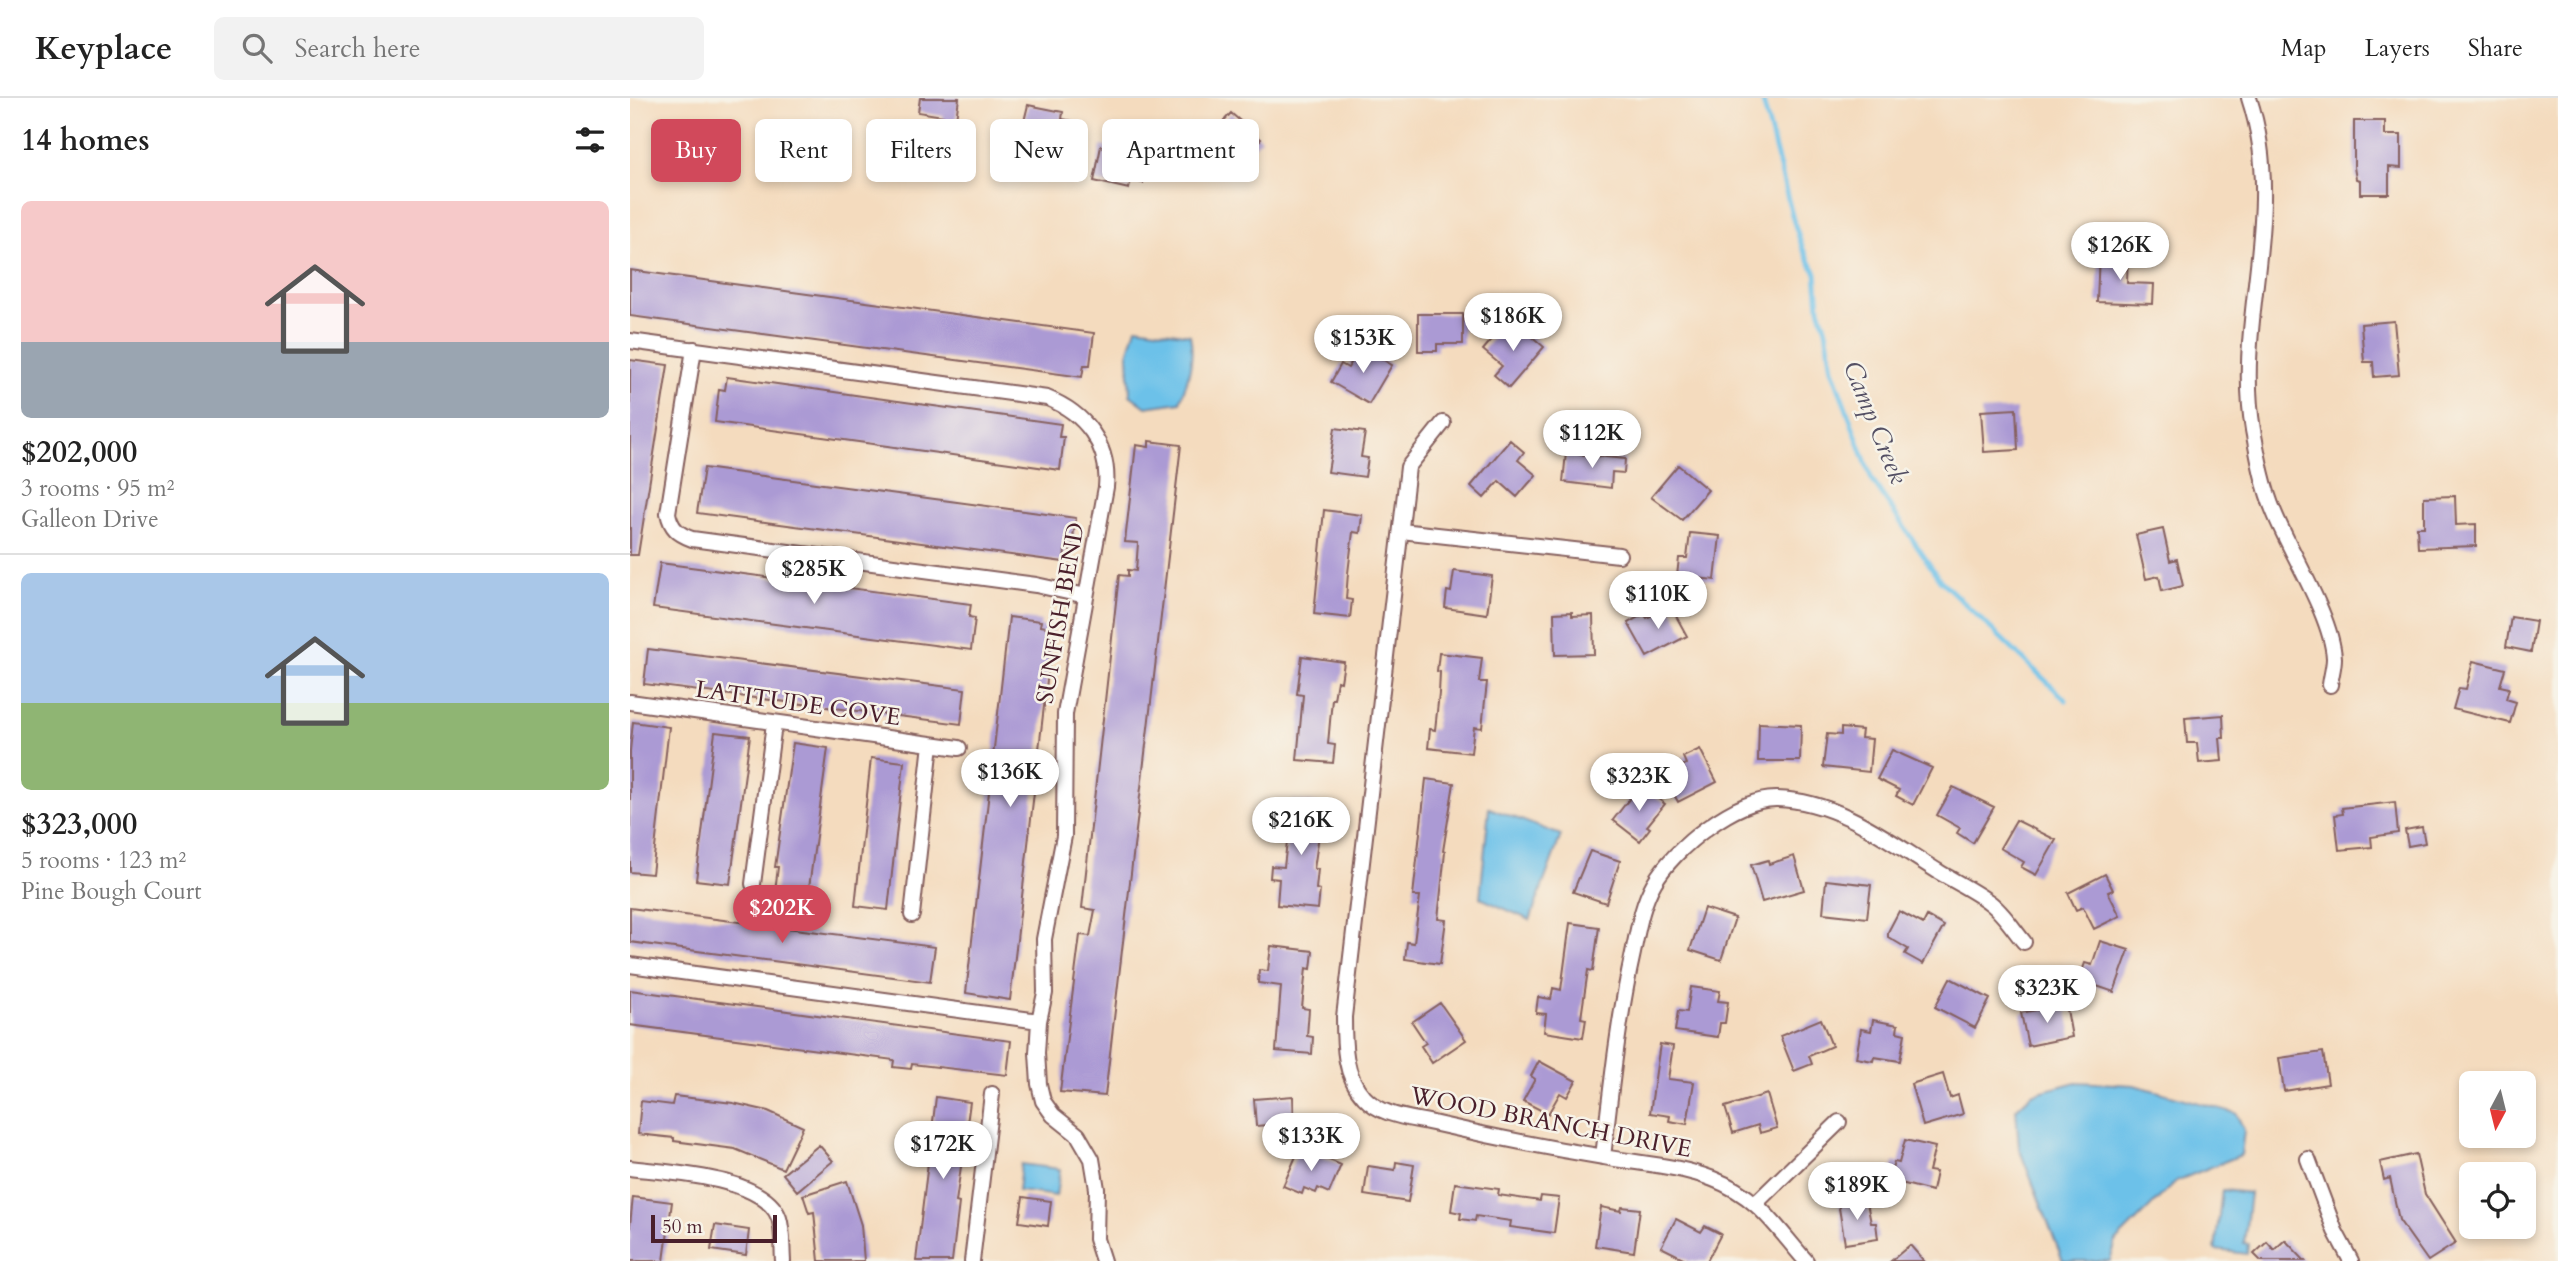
<!DOCTYPE html>
<html lang="en">
<head>
<meta charset="utf-8">
<style>
  body { margin:0; font-family:Cardo,serif; background:#f2f2f2; color:#222; height:100vh; display:flex; flex-direction:column; font-size:26px; white-space:nowrap }
  * { box-sizing:border-box; margin:0 }
  p { font-size:23px; color:#767676 }
  .icon { flex:none; width:38px; height:38px; fill:none; stroke:currentColor; stroke-width:2; stroke-linecap:round; stroke-linejoin:round }
  .map { position:relative; flex:1; overflow:hidden }
  .sheet { display:flex; flex-direction:column; background:#fff; width:630px }
  .sheet>* { flex:none }
  .top-card { position:absolute; left:21px; top:21px; width:665px; height:63px; display:flex; gap:14px }
  .needle { width:46px; rotate:187deg }
  .controls { position:absolute; left:1829px; top:973px; display:grid; gap:14px }
  .controls a { display:grid; place-items:center; width:77px; height:77px; border-radius:10px; background:#fff; box-shadow:0 4px 10px #0003; font-size:35px }
  .scale { position:absolute; left:21px; bottom:18px; width:126px; box-sizing:border-box; padding-left:7px; border:4px solid #4a1f2b; border-top:0; font-size:19px; line-height:24px; white-space:nowrap; color:#4a1f2b; -webkit-text-stroke:5px #f7f3e8; paint-order:stroke }
  .price { position:absolute; translate:-50% -60px; padding:0 16px; border-radius:24px; background:#fff; color:#222; font-size:23px; line-height:46px; filter:drop-shadow(0 2px 4px #0008) }
  .price::after { content:''; position:absolute; left:50%; top:42px; width:21px; height:16px; margin-left:-10px; background:inherit; clip-path:polygon(0 0,100% 0,50% 100%) }
  .price.selected { background:#d1495b; color:#fff }
  ul { padding:0; list-style:none }
  li { display:grid; align-content:center; gap:14px; height:371px; padding:0 21px }
  li+li { border-top:2px solid #e0e0e0 }
  li span { display:grid; place-items:center; height:217px; border-radius:10px; color:#555 }
  li>.icon { margin-inline-start:auto }
  span .icon { width:126px; height:126px; fill:#fffc; stroke-width:1 }
  li b { font-size:30px }
  h2 { display:flex; justify-content:space-between; align-items:center; height:84px; padding:0 21px; font-size:30px }
  .pill { padding:0 24px; border-radius:10px; background:#fff; box-shadow:0 4px 10px #0003; font-size:24px; line-height:63px }
  .pill.selected { background:#d1495b; color:#fff }
  header { display:flex; align-items:center; gap:42px; box-sizing:border-box; height:98px; padding:0 35px; background:#fff; border-bottom:2px solid #e0e0e0 }
  header strong { font-size:33px }
  nav { display:flex; gap:38px; margin-inline-start:auto; font-size:24px }
  .search { width:490px; height:63px; background:#f2f2f2; display:flex; align-items:center; gap:18px; box-sizing:border-box; padding:0 24px; border-radius:10px; color:#767676; font-size:26px }
  main { display:flex; flex:1; min-height:0 }
  .map>svg:first-child { display:block }
  .water { fill:#6cc1e9; stroke:#5b708a; stroke-width:2 }
  .lines { fill:none; stroke-linecap:round; stroke-linejoin:round }
  .stream { stroke:#6cc1e9; stroke-width:5 }
  .building { fill:#ab9ad4 }
  .street-casing { stroke:#86615e; stroke-width:18 }
  .street { stroke:#fff; stroke-width:14 }
  .labels { text-anchor:middle; stroke-width:5; stroke-linejoin:round; paint-order:stroke }
  .street-label { font-size:24px; fill:#4a1f2b; stroke:#f7f3e8 }
  .water-label { font-size:26px; font-style:italic; fill:#545064; stroke:#f7f3e8 }
</style>
</head>
<body>
<header>
<strong>Keyplace</strong>
<div class="search"><svg class="icon" aria-label="search" viewBox="0 0 24 24"><circle cx="10" cy="10" r="6"/><path d="M15 15l6 6"/></svg>Search here</div>
<nav><a>Map</a><a>Layers</a><a>Share</a></nav>
</header>
<main>
<section class="sheet">
<h2>14 homes<svg class="icon" aria-label="filters" viewBox="0 0 24 24"><path d="M4 7h16M4 17h16"/><circle cx="9" cy="7" r="2"/><circle cx="15" cy="17" r="2"/></svg></h2>
<ul>
<li><span style="background:linear-gradient(#f6c9c9 65%,#9aa5b1 0)"><svg class="icon" aria-label="home" viewBox="0 0 24 24"><path d="M3 11l9-7 9 7M6 9v11h12V9"/></svg></span><div><b>$202,000</b><p>3 rooms · 95 m²</p><p>Galleon Drive</p></div></li>
<li><span style="background:linear-gradient(#a9c7e8 60%,#8fb573 0)"><svg class="icon" aria-label="home" viewBox="0 0 24 24"><path d="M3 11l9-7 9 7M6 9v11h12V9"/></svg></span><div><b>$323,000</b><p>5 rooms · 123 m²</p><p>Pine Bough Court</p></div></li>
</ul>
</section>
<div class="map">
<svg width="1928" height="1163" viewBox="0 0 1928 1163">
  <rect width="100%" height="100%" fill="#f7f3e8"/>
  <filter id="ink" filterUnits="userSpaceOnUse"><feTurbulence type="fractalNoise" baseFrequency=".0143" numOctaves="2"/><feDisplacementMap in="SourceGraphic" scale="14" xChannelSelector="R" yChannelSelector="G"/><feConvolveMatrix kernelMatrix="1 2 1 2 8 2 1 2 1" color-interpolation-filters="sRGB"/></filter>
  <filter id="wash" filterUnits="userSpaceOnUse"><feTurbulence type="fractalNoise" baseFrequency=".00686" numOctaves="4" result="noise"/><feDisplacementMap in="SourceGraphic" scale="28" xChannelSelector="R" yChannelSelector="G"/><feGaussianBlur stdDeviation="1.57" result="paint"/><feColorMatrix in="noise" values="0 0 0 0 0 0 0 0 0 0 0 0 0 0 0 0 0 1.4 0 .05"/><feComposite in="paint" operator="in"/></filter>
  <g filter="url(#wash)">
    <rect width="100%" height="100%" fill="#f4dbbe"/>
    <!-- water -->
    <path class="water" d="M506,229l54,8c5,25 -2,44 -10,67l-34,5 -16,-12 -2,-41z
      M859,710l72,27 -31,85 -50,-22z
      M1446,984l58,3 102,28 8,17 -3,25 -65,26 -60,60 -6,20h-47l-44,-113 -3,-39 16,-15z
      M391,1066l39,5 -4,27 -38,-5z
      M1592,1092l28,3 -6,50 4,1 -1,10 -32,-4z"/>
    <g class="lines">
      <!-- stream -->
      <path class="stream" d="M1132,0l31,121 10,30 13,24 3,35 7,22 6,39 40,111 68,100 126,120"/>
    </g>
    <g id="blocks">
      <!-- building -->
      <path class="building" d="M290,0h39l-4,28 -14,-2 2,-8 -25,-4z
        M398,7l35,7 -1,7 11,2 -6,26 -17,-4 -2,6 -29,-7z
        M601,15l30,26 -10,11 -2,-3 -16,17 -6,-5 -6,7 -21,-19z
        M1724,23h31v14h16v33l-12,-1v27h-29v-14l-4,-1 -2,-12z
        M471,48l49,9 -7,28 -12,-3 -2,9 -35,-8z
        M1469,154l29,1 -1,30 27,1 -1,20 -56,-2z
        M0,172l464,63 -4,32h-6l-2,12 -452,-61z
        M788,216h45v30h-26v7h-19z
        M1764,223l5,54 -25,2 -1,-15h-9l-3,-38z
        M874,227l9,8 7,-7 24,21 -35,41 -15,-13 8,-9 -19,-16z
        M731,249l31,18 -23,39 -38,-22 10,-18 7,4z
        M0,262l38,5 -30,190h-8z
        M97,279l334,47 -2,13h5l-4,33 -345,-48 4,-33 6,1z
        M1386,311l2,41 -34,2 -3,-41z
        M705,330l30,4 -4,25 7,1 -3,19 -37,-5z
        M880,342l14,12 -6,8 18,15 -19,22 -18,-16 -15,17 -13,-12z
        M519,343l32,4 -76,651 -45,-4 20,-157 10,1 5,-26 -13,-2 37,-333 9,1v-6l8,1 2,-28 -13,-1 11,-97 13,2z
        M936,355l59,6 -1,14 -12,-1 -1,16 -48,-6z
        M1048,367l30,25 -26,30 -31,-23z
        M74,370l372,50 -5,32 -6,-1 -1,13 -367,-49z
        M1825,398l1,29 20,-1v22l-58,2 -1,-21h7v-30z
        M694,412l38,5 -2,18 -7,-1 -5,41 -2,26 6,1 -2,18 -36,-4z
        M1533,431l7,32 7,-2 6,27 -21,5 -3,-15 -13,3 -10,-44z
        M1060,435l30,3 -5,44 -38,-4 2,-18h8z
        M30,465l311,41 -2,13 6,1 -4,32 -318,-42z
        M824,473l38,5 -5,38 -42,-6 2,-17 4,1z
        M1040,507l17,31 -40,21 -19,-34 16,-9 3,4z
        M942,514v4l21,-1 1,39 -39,1 -1,-42z
        M379,519l32,4 -1,5 13,2 -43,372 -44,-7z
        M1881,519l25,4 -5,31 -25,-5z
        M18,551l317,40 -4,35 -317,-40z
        M809,555l43,5 -3,24h8l-5,46 -8,-1 -3,26 -43,-5 2,-19 5,1 4,-37 1,-21 -3,-1z
        M672,558l42,6 -3,20 -4,-1 -3,18h-2l-4,45 7,1 -2,18 -36,-3 6,-65 -6,-1z
        M1843,563l32,8 -5,17 9,2 -3,11 10,3 -6,21 -57,-14 6,-21 7,1z
        M1593,617l1,23h-4l2,23 -23,2 -2,-20h-10l-2,-25z
        M3,624l36,5 -17,147 -22,-2v-121z
        M1129,625l42,2 -1,36h-42z
        M1211,630l21,2 -1,8 11,1 -3,33 -46,-5 4,-33 14,1z
        M85,634l35,4 -20,148 -34,-4z
        M163,645l35,5 -20,147 -33,-4 3,-24h-3z
        M1070,651l17,33 -39,20 -14,-26 22,-12 -3,-7z
        M1262,652l40,18 -19,37 -17,-9 3,-6 -22,-11z
        M241,660l33,4 -16,148 -33,-4z
        M796,681l28,4 -11,68 2,1 -7,67 8,1 -6,44 -35,-5 2,-17 7,1 6,-47h-7z
        M1010,687l25,19 -18,22 3,2 -10,13 -27,-21z
        M1323,689l41,20 -21,36 -16,-10 3,-5 -23,-13z
        M662,702l37,5 -2,17 -6,-1 -7,48h4l-2,20 4,1 -2,19 -41,-4 2,-26 -9,-1 1,-12 13,1z
        M1765,704l3,31 -27,4 1,10 -33,3 -4,-35 8,-1 -1,-6z
        M1386,722l40,20 -20,35 -15,-8 3,-5 -24,-14z
        M1792,729l3,16 -17,3 -3,-16z
        M960,753l30,10 -14,42 -33,-11z
        M1164,758l10,34 -42,12 -11,-37 17,-5 1,4z
        M1475,776l8,16 -5,2 12,24 -26,13 -11,-22 -7,3 -8,-17z
        M1196,782l45,5 -4,33 -44,-5z
        M0,810l305,39 -5,35 -300,-40z
        M1074,810l31,10 -14,42 -31,-10z
        M1269,813l24,13 4,-8 17,10 -21,38 -18,-10 3,-5 -20,-12v-5z
        M940,825l29,4 -6,44 -5,-1 -7,48 5,1 -3,19 -39,-6 2,-18 -10,-1 2,-16 13,2 2,-11 8,2z
        M1470,843l29,9 -15,42 -35,-12 6,-17 7,2z
        M641,848l42,5 -2,18 -5,-1 -4,40 7,1 -2,27 6,1 -1,17 -36,-3 5,-65 -23,-3 1,-13 9,1z
        M1320,880l40,21 -15,29 -40,-21z
        M1061,889l29,4 -2,10 10,1 -3,21h-5l-2,14 -43,-6 3,-20 9,1z
        M0,892l381,51 -4,34 -95,-11 -1,5 -18,-2 1,-7 -264,-35z
        M810,905l26,37 -34,23 -11,-17 5,-3 -14,-21z
        M1436,906l6,33 -44,9 -7,-33z
        M1191,921l11,27 -23,10 3,8 -18,7 -14,-35z
        M1243,922l25,5 -1,7 8,2 -5,27 -26,-4 -1,4 -17,-3 5,-29 10,2z
        M1030,946l13,2 -5,33 26,3 -7,42 -18,-3 1,-5 -20,-3z
        M1693,954l5,32 -44,7 -5,-33z
        M909,963l37,20 -9,16 -7,-4 -12,21 -25,-13 12,-22 -4,-3z
        M1313,976l7,24 8,-3 5,19 -40,12 -12,-42z
        M1137,996l10,34 -17,5 -2,-8 -25,8 -8,-26z
        M44,998l59,7 35,8 35,16 -20,42 -48,-20 -61,-8v-3l-36,-4 3,-33 31,4z
        M663,998l1,27 -38,3 -2,-27z
        M306,999l34,5 -14,100 3,1 -7,58h-36z
        M1275,1042l30,7 -6,24 7,1 -4,19 -43,-11 5,-18 5,1z
        M189,1047l14,16 -36,30 -14,-17z
        M670,1049l41,18 -12,28 -11,-5 -2,5 -12,-5 -2,6 -19,-8z
        M1786,1056l9,40 31,49 -28,18 -29,-41 -9,-42 -6,2 -4,-18z
        M766,1064l18,3 -6,37 -44,-7 4,-29 27,4z
        M217,1083l14,44 3,36h-45l-5,-49 -5,1 -6,-18z
        M825,1085l44,6 -1,6 42,6 1,-5 18,2 -5,35 -44,-6 1,-6 -35,-5 -1,5 -15,-2 1,-6 -10,-2z
        M3,1099l39,5 -8,59h-34v-36z
        M393,1099l28,4 -3,25 -29,-4z
        M1236,1100l5,25h5l2,16 -33,5 -7,-42z
        M971,1109l20,4 1,-4 18,2 -6,43 -39,-6z
        M1046,1121l25,13 4,-6 16,8 -14,27h-18l-28,-14z
        M85,1127l34,5 -3,25 -35,-5z
        M1655,1142l20,21h-44l-7,-7 13,-12 7,8z
        M1280,1147l14,16h-33z"/>
    </g>
  </g>
  <g filter="url(#ink)">
    <use href="#blocks" fill-opacity="0" stroke="#86615e" stroke-width="2"/>
    <g class="lines">
      <!-- street casing -->
      <g class="street-casing">
        <path id="street" d="M1619,0c38,115 -15,220 4,332 5,27 10,56 21,82 16,40 58,105 60,146 0,9 -3,18 -4,27
          M0,243l417,57c38,15 63,47 59,89l-41,227 -1,122 -20,103 1,54 -6,28 -2,32 2,31 4,17 10,14 25,20 14,24 5,30 -1,50 7,22
          M64,251l-26,164c3,15 10,21 24,26l344,46 50,11
          M813,325l-35,44 -64,550c0,27 0,59 20,80 18,20 49,21 73,27 56,13 111,24 167,33 37,7 73,8 109,22 45,17 63,48 93,82
          M771,433l218,24
          M0,604l329,46
          M123,786l21,-160
          M282,817l19,-171
          M0,867l409,56
          M973,1059c8,-68 15,-137 30,-204 5,-24 9,-49 21,-70 20,-35 82,-85 123,-84 62,2 112,42 162,73 17,10 35,19 50,30 14,10 24,27 35,40
          M1678,1061l27,72 16,30
          M0,1070c38,5 134,8 149,50 4,12 3,30 4,43
          M1126,1105l83,-81
          M342,1163l20,-167"/>
      </g>
      <!-- street -->
      <use href="#street" class="street"/>
    </g>
  </g>
  <g class="labels">
    <!-- street labels -->
    <g class="street-label">
      <text transform="translate(430 515) rotate(-80)" y="8">SUNFISH BEND</text>
      <text transform="translate(168 605) rotate(8)" y="8">LATITUDE COVE</text>
      <text transform="translate(921 1024) rotate(11)" y="8">WOOD BRANCH DRIVE</text>
    </g>
    <!-- water labels -->
    <g class="water-label">
      <text transform="translate(1246 324) rotate(68)" y="9">Camp Creek</text>
    </g>
  </g>
</svg>
<div class="controls">
<a><svg class="needle" viewBox="-14 -14 28 28"><path d="M0-13l5 13h-10z" fill="#e53935"/><path d="M0 13l5-13h-10z" fill="#767676"/></svg></a>
<a><svg class="icon" aria-label="locate" viewBox="0 0 24 24"><circle cx="12" cy="12" r="6"/><path d="M12 2v4M12 18v4M2 12h4M18 12h4"/></svg></a>
</div>
<div class="scale">50 m</div>
<b class="price" style="left:1490px;top:184px">$126K</b>
<b class="price" style="left:883px;top:255px">$186K</b>
<b class="price" style="left:733px;top:277px">$153K</b>
<b class="price" style="left:962px;top:372px">$112K</b>
<b class="price" style="left:184px;top:508px">$285K</b>
<b class="price" style="left:1028px;top:533px">$110K</b>
<b class="price" style="left:380px;top:711px">$136K</b>
<b class="price" style="left:1009px;top:715px">$323K</b>
<b class="price" style="left:671px;top:759px">$216K</b>
<b class="price selected" style="left:152px;top:847px">$202K</b>
<b class="price" style="left:1417px;top:927px">$323K</b>
<b class="price" style="left:681px;top:1075px">$133K</b>
<b class="price" style="left:313px;top:1083px">$172K</b>
<b class="price" style="left:1227px;top:1124px">$189K</b>
<div class="top-card">
<a class="pill selected">Buy</a>
<a class="pill">Rent</a>
<a class="pill">Filters</a>
<a class="pill">New</a>
<a class="pill">Apartment</a>
</div>
</div>
</main>
</body>
</html>
